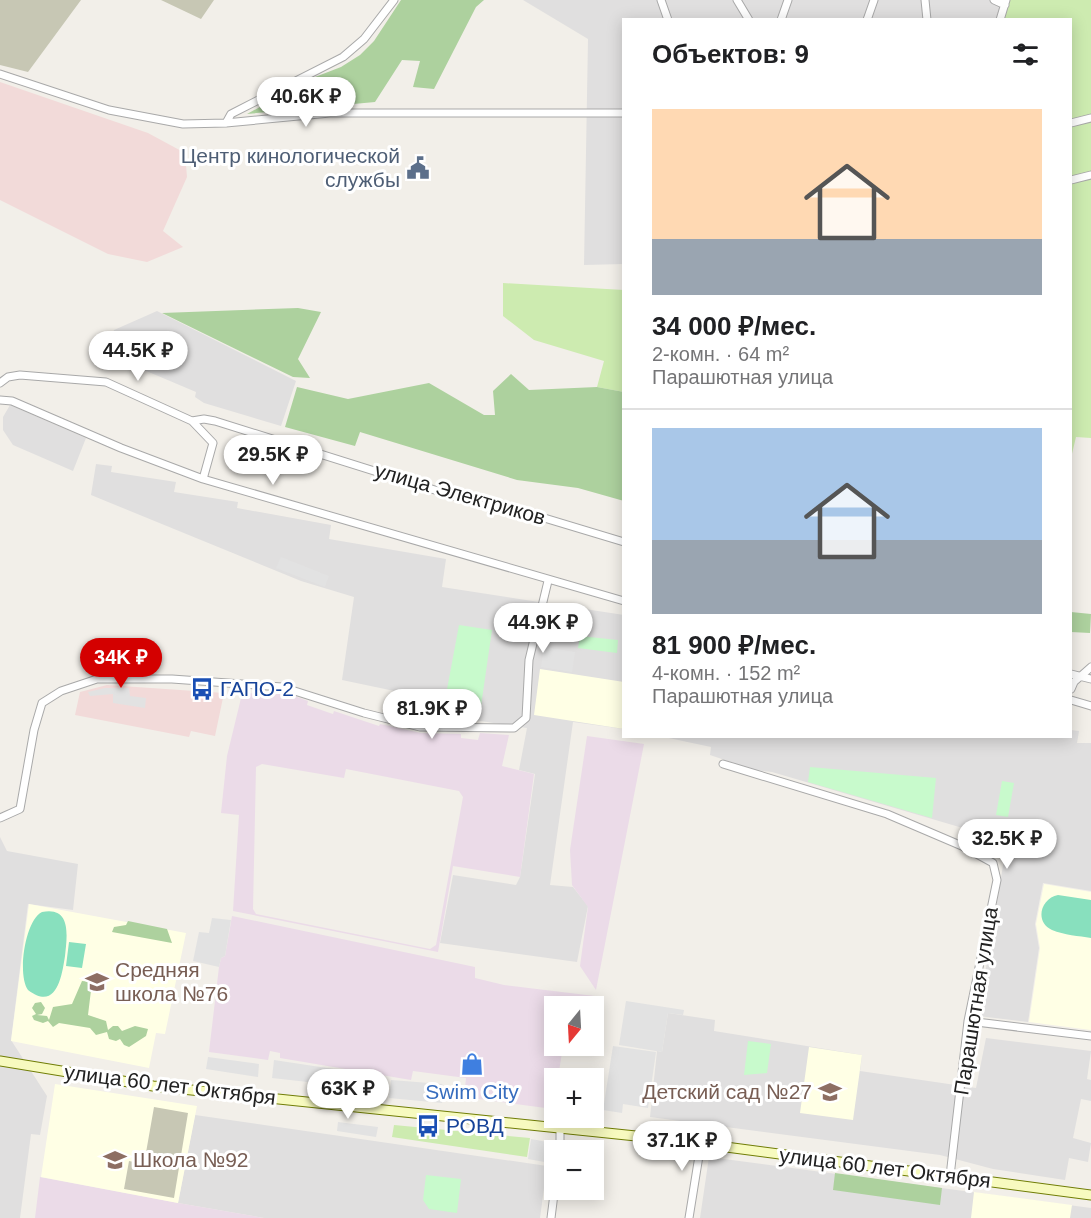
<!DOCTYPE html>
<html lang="ru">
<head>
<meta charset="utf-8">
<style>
  body { margin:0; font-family:Arial,sans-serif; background:#f6f6f6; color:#202124; height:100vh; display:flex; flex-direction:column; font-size:22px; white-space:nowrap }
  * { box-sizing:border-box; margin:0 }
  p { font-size:20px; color:#757577 }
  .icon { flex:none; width:33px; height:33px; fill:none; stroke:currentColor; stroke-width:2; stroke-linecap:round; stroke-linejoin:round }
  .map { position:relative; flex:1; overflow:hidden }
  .panel { position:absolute; left:622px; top:18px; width:450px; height:720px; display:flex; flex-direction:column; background:#fff; border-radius:0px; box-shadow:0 3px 15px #0003 }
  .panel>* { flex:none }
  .needle { width:39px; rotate:198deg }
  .tools { position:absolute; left:544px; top:996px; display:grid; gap:12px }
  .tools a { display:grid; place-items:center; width:60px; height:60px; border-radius:0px; background:#fff; box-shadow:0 3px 15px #0003; font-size:30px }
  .price { position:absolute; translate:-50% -51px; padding:0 14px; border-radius:21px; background:#fff; color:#222; font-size:20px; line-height:39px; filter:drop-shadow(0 2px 3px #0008) }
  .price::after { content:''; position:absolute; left:50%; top:36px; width:18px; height:14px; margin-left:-9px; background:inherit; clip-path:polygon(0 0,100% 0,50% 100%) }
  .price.on { background:#d40000; color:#fff }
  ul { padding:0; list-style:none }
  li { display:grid; align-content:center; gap:12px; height:318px; padding:0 30px }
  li+li { border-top:2px solid #e0e0e0 }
  li span { display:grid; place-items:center; height:186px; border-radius:0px; color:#555 }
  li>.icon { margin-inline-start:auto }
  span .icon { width:108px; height:108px; fill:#fffc; stroke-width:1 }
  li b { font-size:26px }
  h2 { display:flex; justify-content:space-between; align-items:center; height:72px; padding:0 30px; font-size:26px }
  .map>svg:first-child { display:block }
  .residential { fill:#e0dfdf }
  .commercial { fill:#f2dad9 }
  .industrial { fill:#ebdbe8; fill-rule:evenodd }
  .education { fill:#ffffe5 }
  .construction { fill:#c7c7b4 }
  .grass { fill:#cdebb0 }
  .forest { fill:#add19e }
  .park { fill:#c8facc }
  .pitch { fill:#88e0be }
  .parking { fill:#e2e2e2 }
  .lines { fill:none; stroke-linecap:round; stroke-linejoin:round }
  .minor-casing { stroke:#a9a9a9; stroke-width:9 }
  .secondary-casing { stroke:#707d05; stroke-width:11 }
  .minor { stroke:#fff; stroke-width:7 }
  .secondary { stroke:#f7fabf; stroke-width:9 }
  .labels { text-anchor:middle; stroke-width:6; stroke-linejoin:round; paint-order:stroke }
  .service-label { font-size:21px; fill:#4e5e75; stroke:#fff; text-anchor:end }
  .street-label { font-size:21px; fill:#222; stroke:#fff }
  .transit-label { font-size:21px; fill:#164399; stroke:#fff; text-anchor:start }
  .education-label { font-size:21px; fill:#785e54; stroke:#fff; text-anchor:start }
  .shop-label { font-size:21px; fill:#366cbe; stroke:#fff }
</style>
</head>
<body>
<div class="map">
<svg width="1091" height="1218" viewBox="0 0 1091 1218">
  <rect width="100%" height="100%" fill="#f2efe9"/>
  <!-- residential -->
  <path class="residential" d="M523,0h479l-6,19 -372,1v244l-40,1 4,-226z
    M157,311l139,70 -15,45 -77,-23 -9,-6 1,-5 -90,-38 8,-24z
    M10,405l76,33 -13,33 -60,-26 -10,-15v-13z
    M96,464l16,2 -1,6 65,10 -2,10 64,10 -1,6 94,17 -2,14 117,20 -4,28 182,28v114l-51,-7 -23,163 23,2 15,19 -11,56 -137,-19 13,-68 63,10 4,-8 15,-103 -16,-4 8,-42 -106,-16 2,-15 -81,-17 12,-83 -53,-16 -210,-86z
    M1071,730l8,1 -2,12h14v148l-48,-8 -8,41 4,24 -11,74 -50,-6 29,-175 -235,-69 -18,-2 -44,-15 1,-8 -47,-10 407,-1z
    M0,837l7,14 71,13 -5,46 -45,-6 -17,136 36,56 -7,39 -9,-1 -11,84h-20z
    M668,1013l47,7 -1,11 148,24 -2,16 116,17 10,-50 105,13 -4,28 4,1v21l-10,-2 -8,39 18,5 -3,19 -19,-4 -4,22 -72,-11 -53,-14 -290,-38 7,-66 5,1z
    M195,1115l352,51 -7,52h-276l-86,-15z
    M709,1157l382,51v10h-391z"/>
  <!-- commercial -->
  <path class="commercial" d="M0,82l148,51 37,20 2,24 -24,54 20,16 -36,15 -39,-8 -108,-54z
    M107,685l117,8 -9,43 -24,-5 -2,6 -114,-22 5,-23z"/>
  <!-- industrial -->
  <path class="industrial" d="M281,691l27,10 -1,4 20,7 6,2 1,-3 45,15 1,-2 41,9 40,1v4l17,2 2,-7 29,2 -7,31 32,8 -14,103 -67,-11 -15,86 -205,-41 6,-96 -18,-2 6,-57 15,-62zM262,764l82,14 2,-9 113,22 4,6 -27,148 -6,4 -174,-35 -3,-5 3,-142z
    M587,736l57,8 -48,246 -16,-24 8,-59 -16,-22 -2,-35z
    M232,916l243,51v11l29,7 99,12 -5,30h-4v-21h-39v40h8l-5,32h-3l-2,31 -89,-12 2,-19 -53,-7 -2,9 -131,-22v-5l-10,-2 -2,9 -59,-8 10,-85 2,-9 4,-2z
    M40,1177l138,26 86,15h-229z"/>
  <!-- education -->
  <path class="education" d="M540,669l84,13v47l-90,-14z
    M1044,884l47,8v138l-62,-8 11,-74 -4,-24z
    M29,904l157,29 -21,101 -9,-1 -7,35 -138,-27z
    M809,1047l53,8 -9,65 -53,-7z
    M55,1084l142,22 -19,97 -137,-26z
    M974,1192l98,13 -2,13h-99z"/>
  <!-- construction -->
  <path class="construction" d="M0,0h81l-53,72 -28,-7z
    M161,0h53l-13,19z
    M154,1107l34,6 -14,85 -50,-9 5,-28 15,3z"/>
  <!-- grass -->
  <path class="grass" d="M1006,0h85v438l-15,-1 -5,21v-438h-71z
    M503,283l121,7v102l-27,-5 7,-26 -70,-21 -31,-24z
    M394,1125l136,13 -3,19 -135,-20z"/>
  <!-- forest -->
  <path class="forest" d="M401,0h83l-8,7 -42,82 -21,-2 7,-26 -18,-1 -27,42 -128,12 68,-37 26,-10 19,-12 14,-14z
    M298,308l23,4 -23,47 12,19 -17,-1 -131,-64z
    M511,374l18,16 68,-3 27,5v109l-46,-13 -61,-8 -157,-48 -5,14 -70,-19 12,-40 51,12 81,-16 55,32h11l-2,-24z
    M1071,612l20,2 -1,19 -19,-1z
    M128,921l39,8 5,14 -60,-11 2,-5 12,-2z
    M82,981l10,1 -4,33 18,6 2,9 5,-4h5l4,5 13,-5 13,3 -2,7 -17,11 -5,-2 -4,-6 -4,2 -7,-2 -2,-7 -11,3 -6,-7 -31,-5 -6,4 -5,-6 -5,2 -9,-3 -2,-4 4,-2 -4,-6 3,-5 6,-1 4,6 -3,6 -5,1 10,1 2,4 4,-13 19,-3z
    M835,1173l107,15 -2,17 -107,-15z"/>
  <!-- park -->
  <path class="park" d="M459,625l33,5 -11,76 -36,-6z
    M580,636l38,4 -1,13 -39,-5z
    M810,767l126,11 -4,40 -124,-36z
    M1002,781l12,2 -6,34 -12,-2z
    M748,1041l23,3 -4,29 -23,2z
    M426,1175l35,4 -4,34 -28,-4 -6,-9z"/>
  <!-- pitch -->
  <path class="pitch" d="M1058,895l33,5v38c-12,-2 -27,-3 -39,-8 -18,-8 -11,-32 6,-35z
    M42,912c30,-6 25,25 23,44 -3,19 -8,56 -37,34 -11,-15 -3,-70 14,-78z
    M69,942l17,2 -4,24 -16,-2z"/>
  <!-- parking -->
  <path class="parking" d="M281,557l48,19 -4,11 -49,-19z
    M544,647l31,5 -3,20 -31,-5z
    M105,688h24l1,8 16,2 -1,10 -32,-5v-9l-23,2 -2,-4z
    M212,918l19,2 -6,36 -4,2 -2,9 -26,-6 6,-29 10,1z
    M626,1001l58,9 -1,5 -15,-2 -6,39 -43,-7z
    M613,1046l43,6 -8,56 -25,-4 -1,9 -19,-3z
    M208,1057l51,7 -1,13 -52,-8z
    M274,1060l106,16 -1,14 -107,-12z
    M391,1080l51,4 3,4 -3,15 -53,-5z
    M338,1122l40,5 -2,10 -39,-6z
    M531,1139l22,4 -3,20 -22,-4z"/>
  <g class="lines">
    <!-- minor casing -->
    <g class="minor-casing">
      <path id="minor" d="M661,0l7,20
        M737,0l12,20
        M925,0l2,20
        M994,0l11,5
        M781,20l7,-20
        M867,20l7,-20
        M1000,20l6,-20
        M0,74l109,36 74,14 43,-1 104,-10h294
        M226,123l5,-9 112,-57 21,-18 30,-39
        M1071,123l20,-5
        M1071,180l20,-5
        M0,383l8,-6 12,-2 86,7 86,39 21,22 -10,36
        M0,400l12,1 109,47 82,31 421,122
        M192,421l12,-2 11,2 274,86 22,1 113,34
        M1071,674l20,5
        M1071,689l3,-7 17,-15
        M1071,700l20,6
        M723,764l164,50 75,32 31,17 4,17 -29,141 -18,155
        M0,818l20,-9 14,-79 8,-27 19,-12 36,-12h75l110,8 82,26 56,14 94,1 12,-10 3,-58 19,-79
        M968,1021l123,15
        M560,1150v-23
        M551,1218l4,-32
        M689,1218l14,-87"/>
    </g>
    <!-- secondary casing -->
    <g class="secondary-casing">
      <path id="secondary" d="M0,1061l153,25 512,53 426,56"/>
    </g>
    <!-- minor -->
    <use href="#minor" class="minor"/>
    <!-- secondary -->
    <use href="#secondary" class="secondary"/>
  </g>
  <!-- icons -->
  <defs>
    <g id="civic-bare" transform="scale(1.8)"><path d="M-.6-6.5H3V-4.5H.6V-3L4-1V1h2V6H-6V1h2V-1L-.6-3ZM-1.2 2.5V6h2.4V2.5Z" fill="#5c6f8a" stroke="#fff" stroke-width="2.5" paint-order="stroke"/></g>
    <g id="bus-bare" transform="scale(1.8)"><path d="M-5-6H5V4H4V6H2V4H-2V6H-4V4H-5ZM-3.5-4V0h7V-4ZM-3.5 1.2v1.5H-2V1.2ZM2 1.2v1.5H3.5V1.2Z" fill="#1a4fb4" stroke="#fff" stroke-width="2.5" paint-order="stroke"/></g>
    <g id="school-bare" transform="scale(1.8)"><path d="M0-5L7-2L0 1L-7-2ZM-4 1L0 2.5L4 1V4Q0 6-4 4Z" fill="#8d6e63" stroke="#fff" stroke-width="2.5" paint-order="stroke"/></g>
    <g id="shop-bare" transform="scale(1.8)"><path d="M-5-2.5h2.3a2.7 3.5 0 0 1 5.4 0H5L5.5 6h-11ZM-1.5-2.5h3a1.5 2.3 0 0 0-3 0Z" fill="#3f7fe0" stroke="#fff" stroke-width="2.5" paint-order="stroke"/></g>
  </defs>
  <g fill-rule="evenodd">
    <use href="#civic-bare" x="418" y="168"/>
    <use href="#bus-bare" x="202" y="689"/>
    <use href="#school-bare" x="97" y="982"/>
    <use href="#shop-bare" x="472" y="1064"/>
    <use href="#school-bare" x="830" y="1092"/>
    <use href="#bus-bare" x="428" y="1126"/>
    <use href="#school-bare" x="115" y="1160"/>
  </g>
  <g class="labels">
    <!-- service labels -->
    <g class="service-label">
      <text x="400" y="163">Центр кинологической<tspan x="400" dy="24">службы</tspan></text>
    </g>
    <!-- street labels -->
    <g class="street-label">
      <text transform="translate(460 494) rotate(16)" y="7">улица Электриков</text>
      <text transform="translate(976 1001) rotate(-81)" y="7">Парашютная улица</text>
      <text transform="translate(170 1085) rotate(7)" y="7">улица 60 лет Октября</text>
      <text transform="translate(885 1168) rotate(7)" y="7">улица 60 лет Октября</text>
    </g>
    <!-- transit labels -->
    <g class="transit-label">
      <text x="220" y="696">ГАПО-2</text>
      <text x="446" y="1133">РОВД</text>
    </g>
    <!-- education labels -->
    <g class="education-label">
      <text x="115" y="977">Средняя<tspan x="115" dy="24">школа №76</tspan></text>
      <text x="812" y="1099" text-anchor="end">Детский сад №27</text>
      <text x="133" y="1167">Школа №92</text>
    </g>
    <!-- shop labels -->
    <g class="shop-label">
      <text x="472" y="1099">Swim City</text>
    </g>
  </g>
</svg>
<div class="tools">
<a><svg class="needle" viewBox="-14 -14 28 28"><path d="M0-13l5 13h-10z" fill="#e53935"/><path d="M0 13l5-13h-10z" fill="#757577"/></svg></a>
<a>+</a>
<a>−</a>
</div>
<b class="price" style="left:306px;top:128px">40.6K ₽</b>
<b class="price" style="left:138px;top:382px">44.5K ₽</b>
<b class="price" style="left:273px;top:486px">29.5K ₽</b>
<b class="price" style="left:543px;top:654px">44.9K ₽</b>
<b class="price on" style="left:121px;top:689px">34K ₽</b>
<b class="price" style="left:432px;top:740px">81.9K ₽</b>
<b class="price" style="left:1007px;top:870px">32.5K ₽</b>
<b class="price" style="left:348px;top:1120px">63K ₽</b>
<b class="price" style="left:682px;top:1172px">37.1K ₽</b>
<section class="panel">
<h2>Объектов: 9<svg class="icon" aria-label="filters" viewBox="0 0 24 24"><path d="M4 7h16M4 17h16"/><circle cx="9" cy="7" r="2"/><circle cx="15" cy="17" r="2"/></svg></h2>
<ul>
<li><span style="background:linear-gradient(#ffd9b3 70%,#9aa5b1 0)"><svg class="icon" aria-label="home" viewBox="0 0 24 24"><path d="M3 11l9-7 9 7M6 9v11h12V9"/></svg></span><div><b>34 000 ₽/мес.</b><p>2-комн. · 64 m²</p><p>Парашютная улица</p></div></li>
<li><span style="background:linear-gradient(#a9c7e8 60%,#9aa5b1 0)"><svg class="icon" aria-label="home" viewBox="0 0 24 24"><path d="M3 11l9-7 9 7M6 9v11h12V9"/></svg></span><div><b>81 900 ₽/мес.</b><p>4-комн. · 152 m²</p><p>Парашютная улица</p></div></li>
</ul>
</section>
</div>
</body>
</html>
